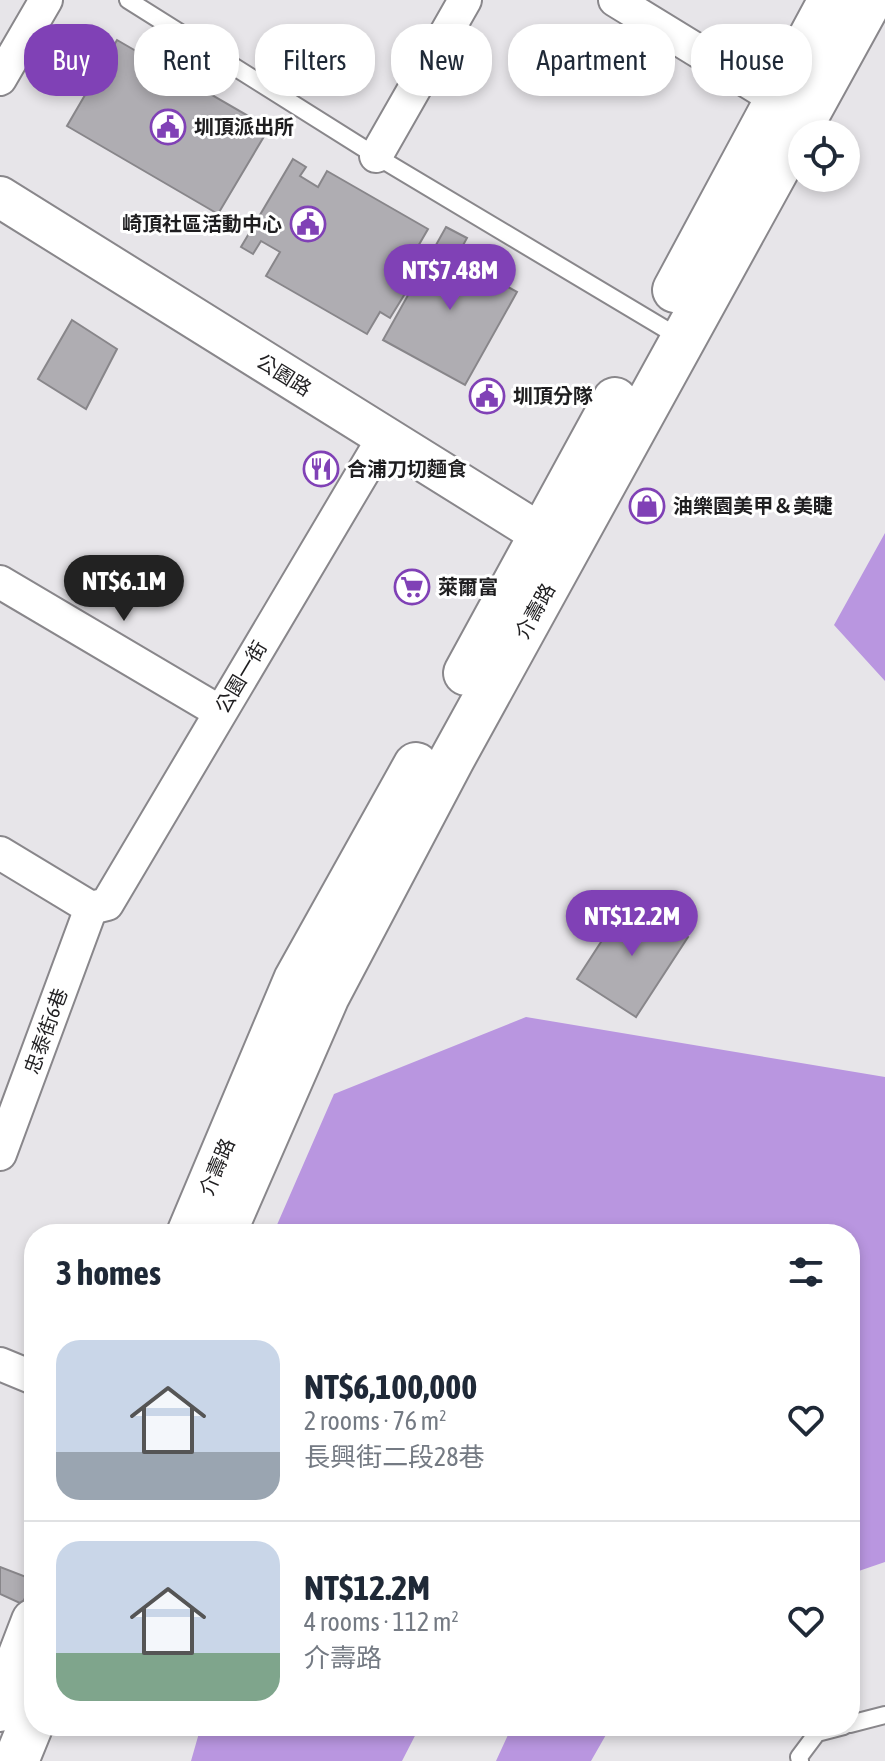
<!DOCTYPE html>
<html lang="en">
<head>
<meta charset="utf-8">
<style>
  body { margin:0; font-family:"Asap Condensed","Noto Sans TC",sans-serif; background:#f6f6f7; color:#1f2937; height:100vh; display:flex; flex-direction:column; font-size:30px; white-space:nowrap }
  * { box-sizing:border-box; margin:0 }
  p { font-size:26px; color:#747a83 }
  .icon { flex:none; width:44px; height:44px; fill:none; stroke:currentColor; stroke-width:2; stroke-linecap:round; stroke-linejoin:round }
  .map { position:relative; flex:1; overflow:hidden }
  .details { position:absolute; left:24px; top:1224px; width:836px; height:512px; display:flex; flex-direction:column; background:#fff; border-radius:32px; box-shadow:0 4px 12px #0003 }
  .details>* { flex:none }
  .hud { position:absolute; left:24px; top:24px; width:838px; height:72px; display:flex; gap:16px }
  .tools { position:absolute; left:788px; top:120px; display:grid; gap:16px }
  .tools a { display:grid; place-items:center; width:72px; height:72px; border-radius:50%; background:#fff; box-shadow:0 4px 12px #0003; font-size:40px }
  .price { position:absolute; translate:-50% -68px; padding:0 18px; border-radius:28px; background:#8041b6; color:#fff; font-size:26px; line-height:52px; filter:drop-shadow(0 2px 4px #0008) }
  .price::after { content:''; position:absolute; left:50%; top:48px; width:24px; height:18px; margin-left:-12px; background:inherit; clip-path:polygon(0 0,100% 0,50% 100%) }
  .price.selected { background:#222; color:#fff }
  ul { padding:0; list-style:none }
  li { display:flex; align-items:center; gap:24px; height:200px; padding:0 32px }
  li+li { border-top:2px solid #e0e1e3 }
  li span { display:grid; place-items:center; flex:none; width:224px; height:160px; border-radius:24px; color:#555 }
  li>.icon { margin-inline-start:auto }
  span .icon { width:96px; height:96px; fill:#fffc; stroke-width:1 }
  li b { font-size:34px }
  h2 { display:flex; justify-content:space-between; align-items:center; height:96px; padding:0 32px; font-size:34px }
  .tag { padding:0 28px; border-radius:32px; background:#fff; box-shadow:0 4px 12px #0003; font-size:28px; line-height:72px }
  .tag.selected { background:#8041b6; color:#fff }
  .map>svg:first-child { display:block }
  .forest { fill:#b996e0 }
  .building { fill:#afadb2; stroke:#88868a; stroke-width:2 }
  .lines { fill:none; stroke-linecap:round; stroke-linejoin:round }
  .service-casing { stroke:#89878b; stroke-width:20 }
  .minor-casing { stroke:#89878b; stroke-width:36 }
  .tertiary-casing { stroke:#89878b; stroke-width:44 }
  .primary-casing { stroke:#89878b; stroke-width:48 }
  .service { stroke:#fff; stroke-width:16 }
  .minor { stroke:#fff; stroke-width:32 }
  .tertiary { stroke:#fff; stroke-width:40 }
  .primary { stroke:#fff; stroke-width:44 }
  .labels { text-anchor:middle; stroke-width:6; stroke-linejoin:round; paint-order:stroke }
  .poi-label { font-size:20px; font-weight:bold; fill:#1f1e20; stroke:#fff; text-anchor:start }
  .street-label { font-size:20px; fill:#1f1e20; stroke:#fff }
</style>
</head>
<body>
<div class="map">
<svg width="885" height="1761" viewBox="0 0 885 1761">
  <rect width="100%" height="100%" fill="#e7e5e9"/>
  <!-- forest -->
  <path class="forest" d="M885,533v148l-51,-56z
    M526,1017l359,60v485l-35,12v-340h-577l61,-140z
    M201,1726h219l-18,35h-211z
    M512,1726h99l-20,35h-95z"/>
  <!-- building -->
  <path class="building" d="M117,40l152,88 -51,86 -151,-88z
    M293,159l13,8 -6,9 18,11 9,-16 101,58 -33,57 11,6 -16,26 -10,-6 -13,22 -101,-58 14,-24 -19,-11 -8,13 -12,-7z
    M446,227l21,11 -11,20 61,34 -52,93 -82,-45z
    M72,320l45,29 -31,60 -48,-30z
    M629,899l59,38 -52,80 -59,-38z
    M0,1567l34,13 -12,24 -22,-10z"/>
  <g class="lines">
    <!-- service casing -->
    <g class="service-casing">
      <path id="service" d="M128,0l248,156 306,183
        M850,1724l35,-9
        M800,1761l-1,-4 18,-24 27,-7"/>
    </g>
    <!-- minor casing -->
    <g class="minor-casing">
      <path id="minor" d="M615,0l181,111
        M0,79l46,-79
        M376,156l89,-156
        M0,582l220,130
        M0,853l91,55
        M91,908l16,-4 277,-467
        M0,1154l91,-246
        M0,1364l34,14"/>
    </g>
    <!-- tertiary casing -->
    <g class="tertiary-casing">
      <path id="tertiary" d="M0,197l568,354"/>
    </g>
    <!-- primary casing -->
    <g class="primary-casing">
      <path id="primary" d="M675,290l156,-290
        M466,673l149,-273
        M189,1234l107,-254 120,-215
        M223,1234l104,-238 125,-237 418,-759
        M0,1709l34,-88
        M16,1761l18,-44"/>
    </g>
    <!-- service -->
    <use href="#service" class="service"/>
    <!-- minor -->
    <use href="#minor" class="minor"/>
    <!-- tertiary -->
    <use href="#tertiary" class="tertiary"/>
    <!-- primary -->
    <use href="#primary" class="primary"/>
  </g>
  <!-- icons -->
  <defs>
    <g id="civic-ring" transform="scale(1.8)"><circle r="9.5" fill="#fff" stroke="#8041b6" stroke-width="1.5"/><path d="M-.6-6.5H3V-4.5H.6V-3L4-1V1h2V6H-6V1h2V-1L-.6-3ZM-1.2 2.5V6h2.4V2.5Z" fill="#8041b6"/></g>
    <g id="restaurant-ring" transform="scale(1.8)"><circle r="9.5" fill="#fff" stroke="#8041b6" stroke-width="1.5"/><path d="M-5-6h1v4h1v-4h1v4h1v-4h1v5L-1.5 .5V6h-2V.5L-5-1ZM5-6V6H3V1.5H1.5Q1.5-4 5-6Z" fill="#8041b6"/></g>
    <g id="shop-ring" transform="scale(1.8)"><circle r="9.5" fill="#fff" stroke="#8041b6" stroke-width="1.5"/><path d="M-5-2.5h2.3a2.7 3.5 0 0 1 5.4 0H5L5.5 6h-11ZM-1.5-2.5h3a1.5 2.3 0 0 0-3 0Z" fill="#8041b6"/></g>
    <g id="supermarket-ring" transform="scale(1.8)"><circle r="9.5" fill="#fff" stroke="#8041b6" stroke-width="1.5"/><path d="M-6-5.5h2.5l.6 2H6L4.5 2H-2.5L-4.4-4H-6ZM-1.5 3.2a1.3 1.3 0 1 0 .1 0ZM3 3.2a1.3 1.3 0 1 0 .1 0Z" fill="#8041b6"/></g>
  </defs>
  <g fill-rule="evenodd">
    <use href="#civic-ring" x="168" y="127"/>
    <use href="#civic-ring" x="308" y="224"/>
    <use href="#civic-ring" x="487" y="396"/>
    <use href="#restaurant-ring" x="321" y="469"/>
    <use href="#shop-ring" x="647" y="506"/>
    <use href="#supermarket-ring" x="412" y="587"/>
  </g>
  <g class="labels">
    <!-- poi labels -->
    <g class="poi-label">
      <text x="194" y="134">圳頂派出所</text>
      <text x="282" y="231" text-anchor="end">崎頂社區活動中心</text>
      <text x="513" y="403">圳頂分隊</text>
      <text x="347" y="476">合浦刀切麵食</text>
      <text x="673" y="513">油樂園美甲＆美睫</text>
      <text x="438" y="594">萊爾富</text>
    </g>
    <!-- street labels -->
    <g class="street-label">
      <text transform="translate(284 375) rotate(32)" y="7">公園路</text>
      <text transform="translate(535 611) rotate(-61)" y="7">介壽路</text>
      <text transform="translate(241 677) rotate(-59)" y="7">公園一街</text>
      <text transform="translate(46 1031) rotate(-70)" y="7">忠泰街6巷</text>
      <text transform="translate(217 1167) rotate(-67)" y="7">介壽路</text>
    </g>
  </g>
</svg>
<div class="tools">
<a><svg class="icon" aria-label="locate" viewBox="0 0 24 24"><circle cx="12" cy="12" r="6"/><path d="M12 2v4M12 18v4M2 12h4M18 12h4"/></svg></a>
</div>
<b class="price" style="left:450px;top:312px">NT$7.48M</b>
<b class="price selected" style="left:124px;top:623px">NT$6.1M</b>
<b class="price" style="left:632px;top:958px">NT$12.2M</b>
<div class="hud">
<a class="tag selected">Buy</a>
<a class="tag">Rent</a>
<a class="tag">Filters</a>
<a class="tag">New</a>
<a class="tag">Apartment</a>
<a class="tag">House</a>
</div>
<section class="details">
<h2>3 homes<svg class="icon" aria-label="filters" viewBox="0 0 24 24"><path d="M4 7h16M4 17h16"/><circle cx="9" cy="7" r="2"/><circle cx="15" cy="17" r="2"/></svg></h2>
<ul>
<li><span style="background:linear-gradient(#c9d6e8 70%,#9aa5b1 0)"><svg class="icon" aria-label="home" viewBox="0 0 24 24"><path d="M3 11l9-7 9 7M6 9v11h12V9"/></svg></span><div><b>NT$6,100,000</b><p>2 rooms · 76 m²</p><p>長興街二段28巷</p></div><svg class="icon" aria-label="heart" viewBox="0 0 24 24"><path d="M12 20l-8-8c-3-5 5-10 8-4 3-6 11-1 8 4z"/></svg></li>
<li><span style="background:linear-gradient(#c9d6e8 70%,#7fa58c 0)"><svg class="icon" aria-label="home" viewBox="0 0 24 24"><path d="M3 11l9-7 9 7M6 9v11h12V9"/></svg></span><div><b>NT$12.2M</b><p>4 rooms · 112 m²</p><p>介壽路</p></div><svg class="icon" aria-label="heart" viewBox="0 0 24 24"><path d="M12 20l-8-8c-3-5 5-10 8-4 3-6 11-1 8 4z"/></svg></li>
</ul>
</section>
</div>
</body>
</html>
